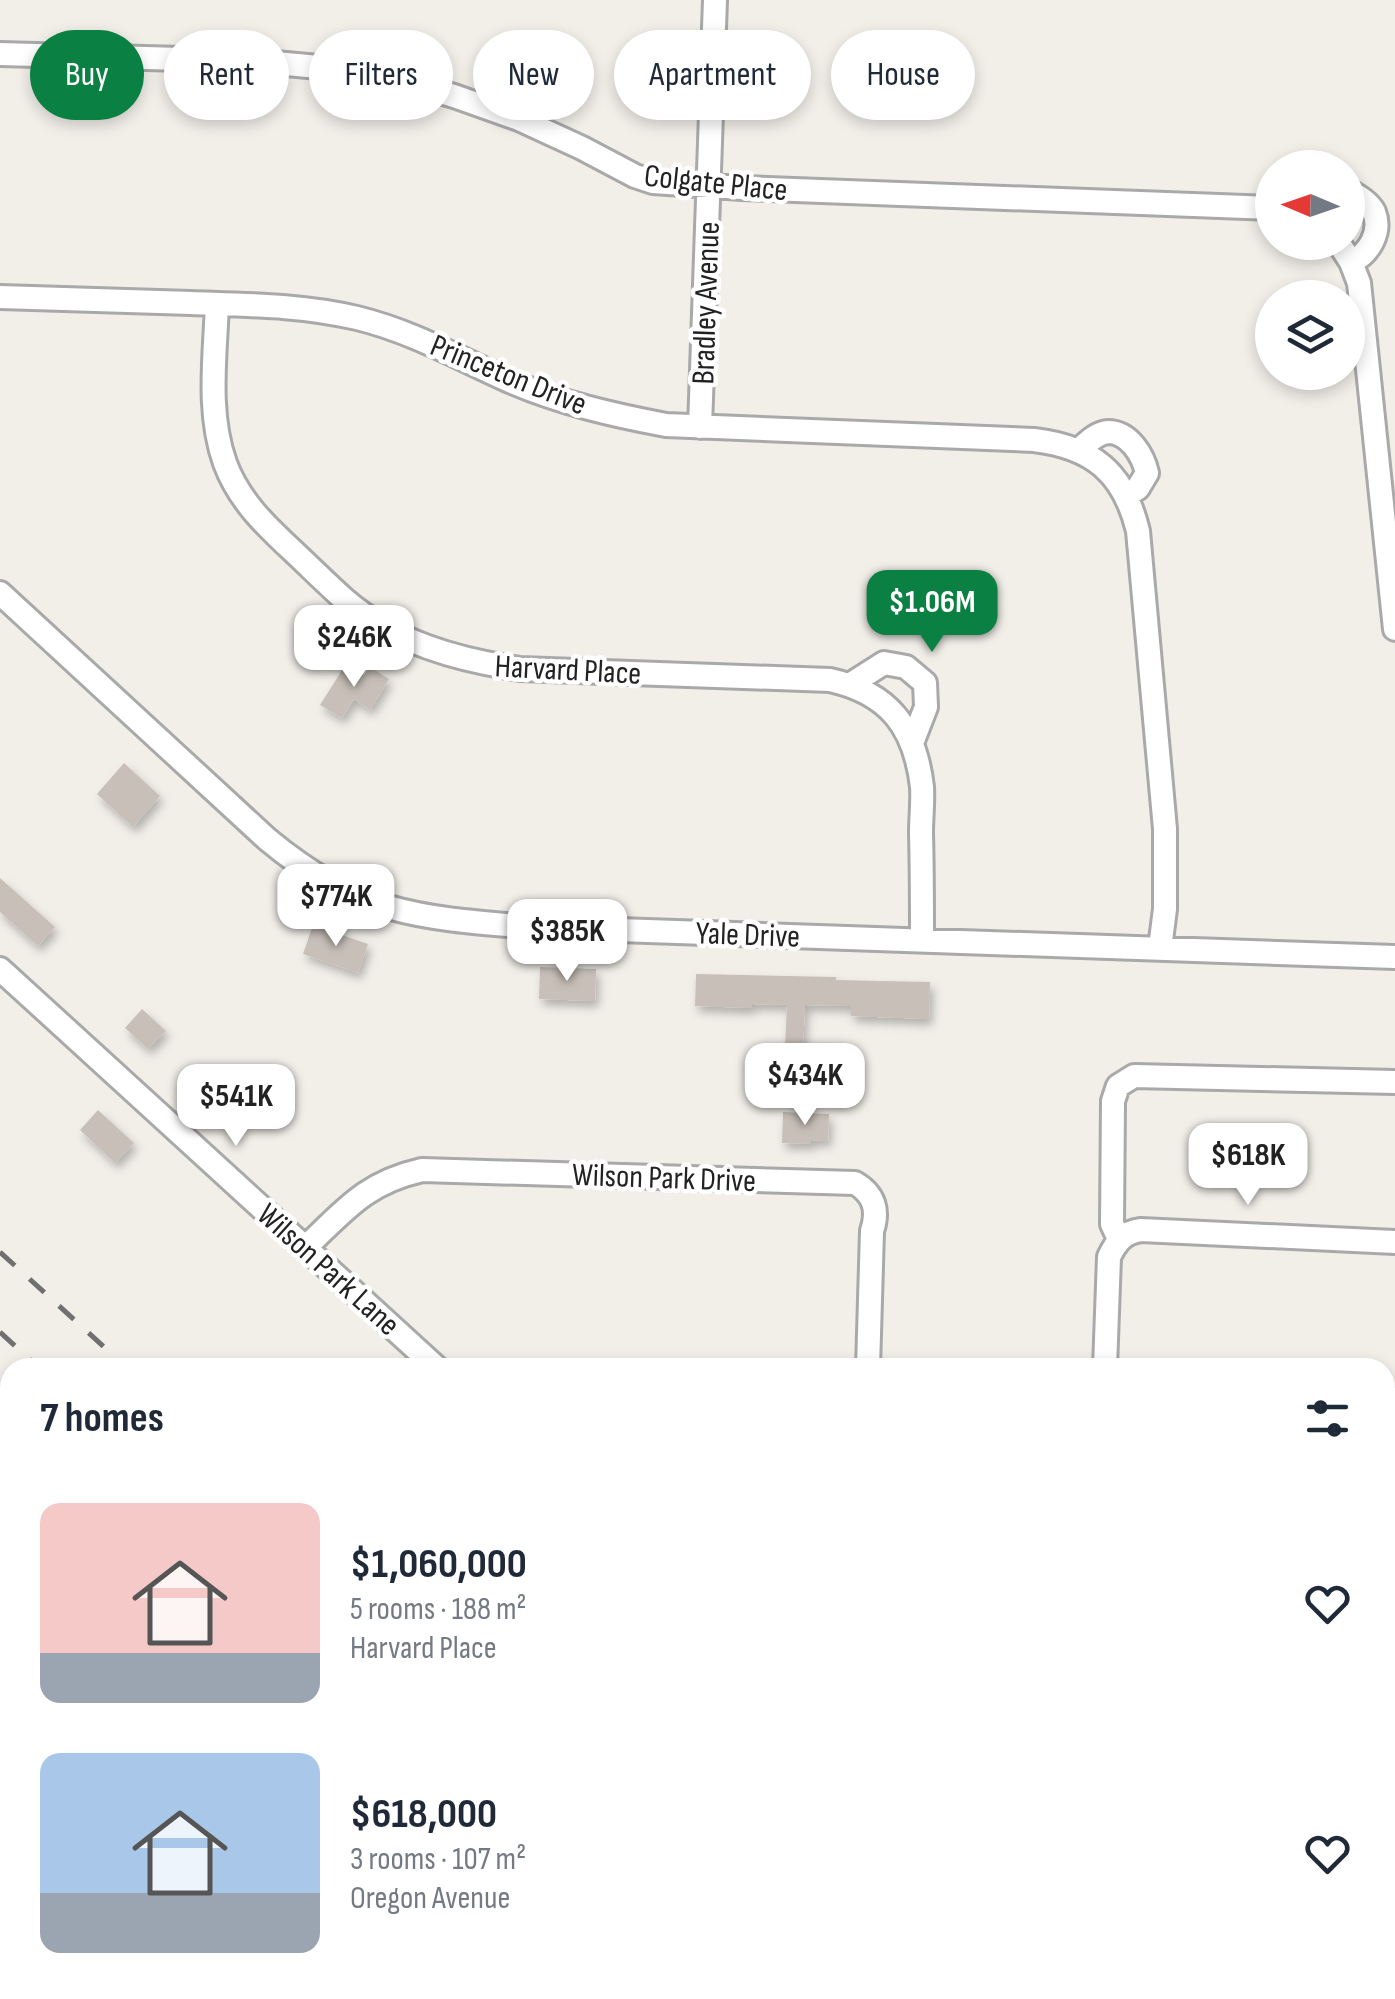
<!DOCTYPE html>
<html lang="en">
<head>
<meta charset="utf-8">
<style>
  body { margin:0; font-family:"Sofia Sans Condensed",sans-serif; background:#f2f2f3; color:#1f2937; height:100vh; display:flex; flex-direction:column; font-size:38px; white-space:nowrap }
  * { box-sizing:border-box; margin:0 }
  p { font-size:32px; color:#747a83 }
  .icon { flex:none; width:55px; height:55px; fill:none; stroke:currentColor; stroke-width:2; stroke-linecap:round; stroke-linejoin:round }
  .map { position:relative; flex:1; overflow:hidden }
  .details { position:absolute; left:0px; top:1358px; width:1395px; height:642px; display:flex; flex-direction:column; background:#fff; border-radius:30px 30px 0 0; box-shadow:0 5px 15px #0003 }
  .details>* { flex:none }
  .hud { position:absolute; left:30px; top:30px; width:1335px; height:90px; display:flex; gap:20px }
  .needle { width:65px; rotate:272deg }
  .fabs { position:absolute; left:1255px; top:150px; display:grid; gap:20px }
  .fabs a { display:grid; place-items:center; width:110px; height:110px; border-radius:50%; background:#fff; box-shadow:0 5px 15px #0003; font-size:50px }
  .price { position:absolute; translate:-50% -85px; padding:0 22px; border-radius:20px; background:#fff; color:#222; font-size:32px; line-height:65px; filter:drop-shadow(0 2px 5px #0008) }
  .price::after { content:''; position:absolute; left:50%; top:60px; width:30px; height:22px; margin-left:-15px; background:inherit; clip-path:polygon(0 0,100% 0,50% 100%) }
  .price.on { background:#0b8043; color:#fff }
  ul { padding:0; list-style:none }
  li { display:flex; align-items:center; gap:30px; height:250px; padding:0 40px }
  li span { display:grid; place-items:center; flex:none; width:280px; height:200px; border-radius:20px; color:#555 }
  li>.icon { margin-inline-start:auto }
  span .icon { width:120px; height:120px; fill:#fffc; stroke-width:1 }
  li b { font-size:42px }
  h2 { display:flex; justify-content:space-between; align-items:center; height:120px; padding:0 40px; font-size:42px }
  .tag { padding:0 35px; border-radius:45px; background:#fff; box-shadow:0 5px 15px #0003; font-size:35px; line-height:90px }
  .tag.on { background:#0b8043; color:#fff }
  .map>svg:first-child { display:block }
  .building { fill:#c7bfb8; filter:url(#shadow) }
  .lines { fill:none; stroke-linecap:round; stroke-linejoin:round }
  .minor-casing { stroke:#a9a9a9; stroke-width:28 }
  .minor { stroke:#fff; stroke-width:22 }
  .rail { stroke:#707070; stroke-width:5; stroke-dasharray:20 20; stroke-linecap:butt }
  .labels { text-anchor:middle; stroke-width:9; stroke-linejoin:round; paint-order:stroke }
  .street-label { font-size:32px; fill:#222; stroke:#fff }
</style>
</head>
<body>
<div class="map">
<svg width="1395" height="1999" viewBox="0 0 1395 1999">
  <defs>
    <filter id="shadow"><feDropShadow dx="3.5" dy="6" stdDeviation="5" flood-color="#0004"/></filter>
  </defs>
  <rect width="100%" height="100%" fill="#f2efe9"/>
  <!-- building -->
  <path class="building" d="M346,664l18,11 6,-8 19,12 -19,31 -16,-11 -12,19 -22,-13z
    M124,763l36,33 -27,31 -36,-33z
    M0,878l55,49 -17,19 -38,-34z
    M313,925l55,19 -10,29 -55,-19z
    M540,967l56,2 -1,32 -56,-2z
    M696,974l140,3v3l94,2 -1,37 -78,-3v-10l-46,-1 -2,43 -18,-1 2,-42 -35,-1v4l-57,-2z
    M142,1009l24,22 -18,18 -23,-21z
    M98,1110l36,33 -19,20 -35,-33z
    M783,1112l46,2 -1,27 -17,-1v4l-29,-1z"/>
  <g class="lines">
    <!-- minor casing -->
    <g class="minor-casing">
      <path id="minor" d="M0,54l254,7 75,7 64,10 61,18 65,23 63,29 53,28 18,6 89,6 530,20
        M1348,190c8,5 21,12 26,22 8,20 -5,42 -23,50
        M1338,242l13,20 8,21 36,346
        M0,297c64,2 127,4 191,6 56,2 111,2 166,15 57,14 103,41 155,64 49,21 101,33 154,43l368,15c59,7 90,33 104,91l27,298v80l-5,39
        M217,304c-2,53 -10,109 8,159 14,38 41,63 70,90 16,15 33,32 50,47 49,42 112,60 175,69l310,11c59,13 85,47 92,107 1,15 -1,30 -1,46 1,36 1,71 1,107
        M700,427l15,-427
        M1079,450c8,-7 17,-17 29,-18 21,0 35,23 39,41l-9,15 -12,8
        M0,593l267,246c90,75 152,79 264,88l864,30
        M851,684l33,-21 22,4 19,16 1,24 -14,36
        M0,969l437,399
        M1119,1239l-7,-15 1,-123 5,-15 16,-10 261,6
        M305,1248c40,-38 60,-65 117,-78l433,13c19,11 24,27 17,48l-4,137
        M1105,1368l4,-111c7,-15 15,-25 32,-27l254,12
        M1385,1400h10
        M1385,1556h10
        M1385,1716l10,1
        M1385,1871h10
        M1134,1990l10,9"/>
    </g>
    <!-- minor -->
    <use href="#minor" class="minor"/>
    <!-- rail -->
    <path class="rail" d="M0,1252l127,116
      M0,1332l39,36
      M0,1398l10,9
      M649,1990l10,9
      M721,1990l10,9
      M808,1990l10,9"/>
  </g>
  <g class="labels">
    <!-- street labels -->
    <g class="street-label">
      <text transform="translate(716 182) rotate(6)" y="11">Colgate Place</text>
      <text transform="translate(705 303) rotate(-88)" y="11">Bradley Avenue</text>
      <text transform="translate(509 374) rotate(22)" y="11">Princeton Drive</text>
      <text transform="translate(568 669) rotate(3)" y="11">Harvard Place</text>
      <text transform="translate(748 934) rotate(2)" y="11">Yale Drive</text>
      <text transform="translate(664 1177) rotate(2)" y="11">Wilson Park Drive</text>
      <text transform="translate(329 1269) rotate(42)" y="11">Wilson Park Lane</text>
    </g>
  </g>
</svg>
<div class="fabs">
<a><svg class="needle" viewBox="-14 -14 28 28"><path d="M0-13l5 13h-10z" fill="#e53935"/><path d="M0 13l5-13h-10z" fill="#747a83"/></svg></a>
<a><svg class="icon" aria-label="layers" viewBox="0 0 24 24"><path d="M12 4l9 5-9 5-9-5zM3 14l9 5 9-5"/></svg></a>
</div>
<b class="price on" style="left:932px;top:655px">$1.06M</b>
<b class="price" style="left:354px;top:690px">$246K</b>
<b class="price" style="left:336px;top:949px">$774K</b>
<b class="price" style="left:567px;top:984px">$385K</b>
<b class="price" style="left:805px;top:1128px">$434K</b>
<b class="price" style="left:236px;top:1149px">$541K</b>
<b class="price" style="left:1248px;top:1208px">$618K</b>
<div class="hud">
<a class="tag on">Buy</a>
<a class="tag">Rent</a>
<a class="tag">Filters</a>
<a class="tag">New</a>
<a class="tag">Apartment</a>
<a class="tag">House</a>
</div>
<section class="details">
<h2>7 homes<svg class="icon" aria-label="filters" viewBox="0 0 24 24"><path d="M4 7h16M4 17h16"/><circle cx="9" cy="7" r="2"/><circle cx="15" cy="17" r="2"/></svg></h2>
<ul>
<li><span style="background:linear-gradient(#f6c9c9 75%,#9aa5b1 0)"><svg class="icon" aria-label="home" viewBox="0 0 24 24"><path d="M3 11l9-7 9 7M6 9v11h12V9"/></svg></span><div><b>$1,060,000</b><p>5 rooms · 188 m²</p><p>Harvard Place</p></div><svg class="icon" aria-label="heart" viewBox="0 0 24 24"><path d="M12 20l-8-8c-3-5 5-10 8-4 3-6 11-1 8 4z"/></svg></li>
<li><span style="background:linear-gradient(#a9c7e8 70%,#9aa5b1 0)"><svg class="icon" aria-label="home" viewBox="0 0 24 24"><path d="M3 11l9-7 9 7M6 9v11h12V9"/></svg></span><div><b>$618,000</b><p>3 rooms · 107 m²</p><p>Oregon Avenue</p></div><svg class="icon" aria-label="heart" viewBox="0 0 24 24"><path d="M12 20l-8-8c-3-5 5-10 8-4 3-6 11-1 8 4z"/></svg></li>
</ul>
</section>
</div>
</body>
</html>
